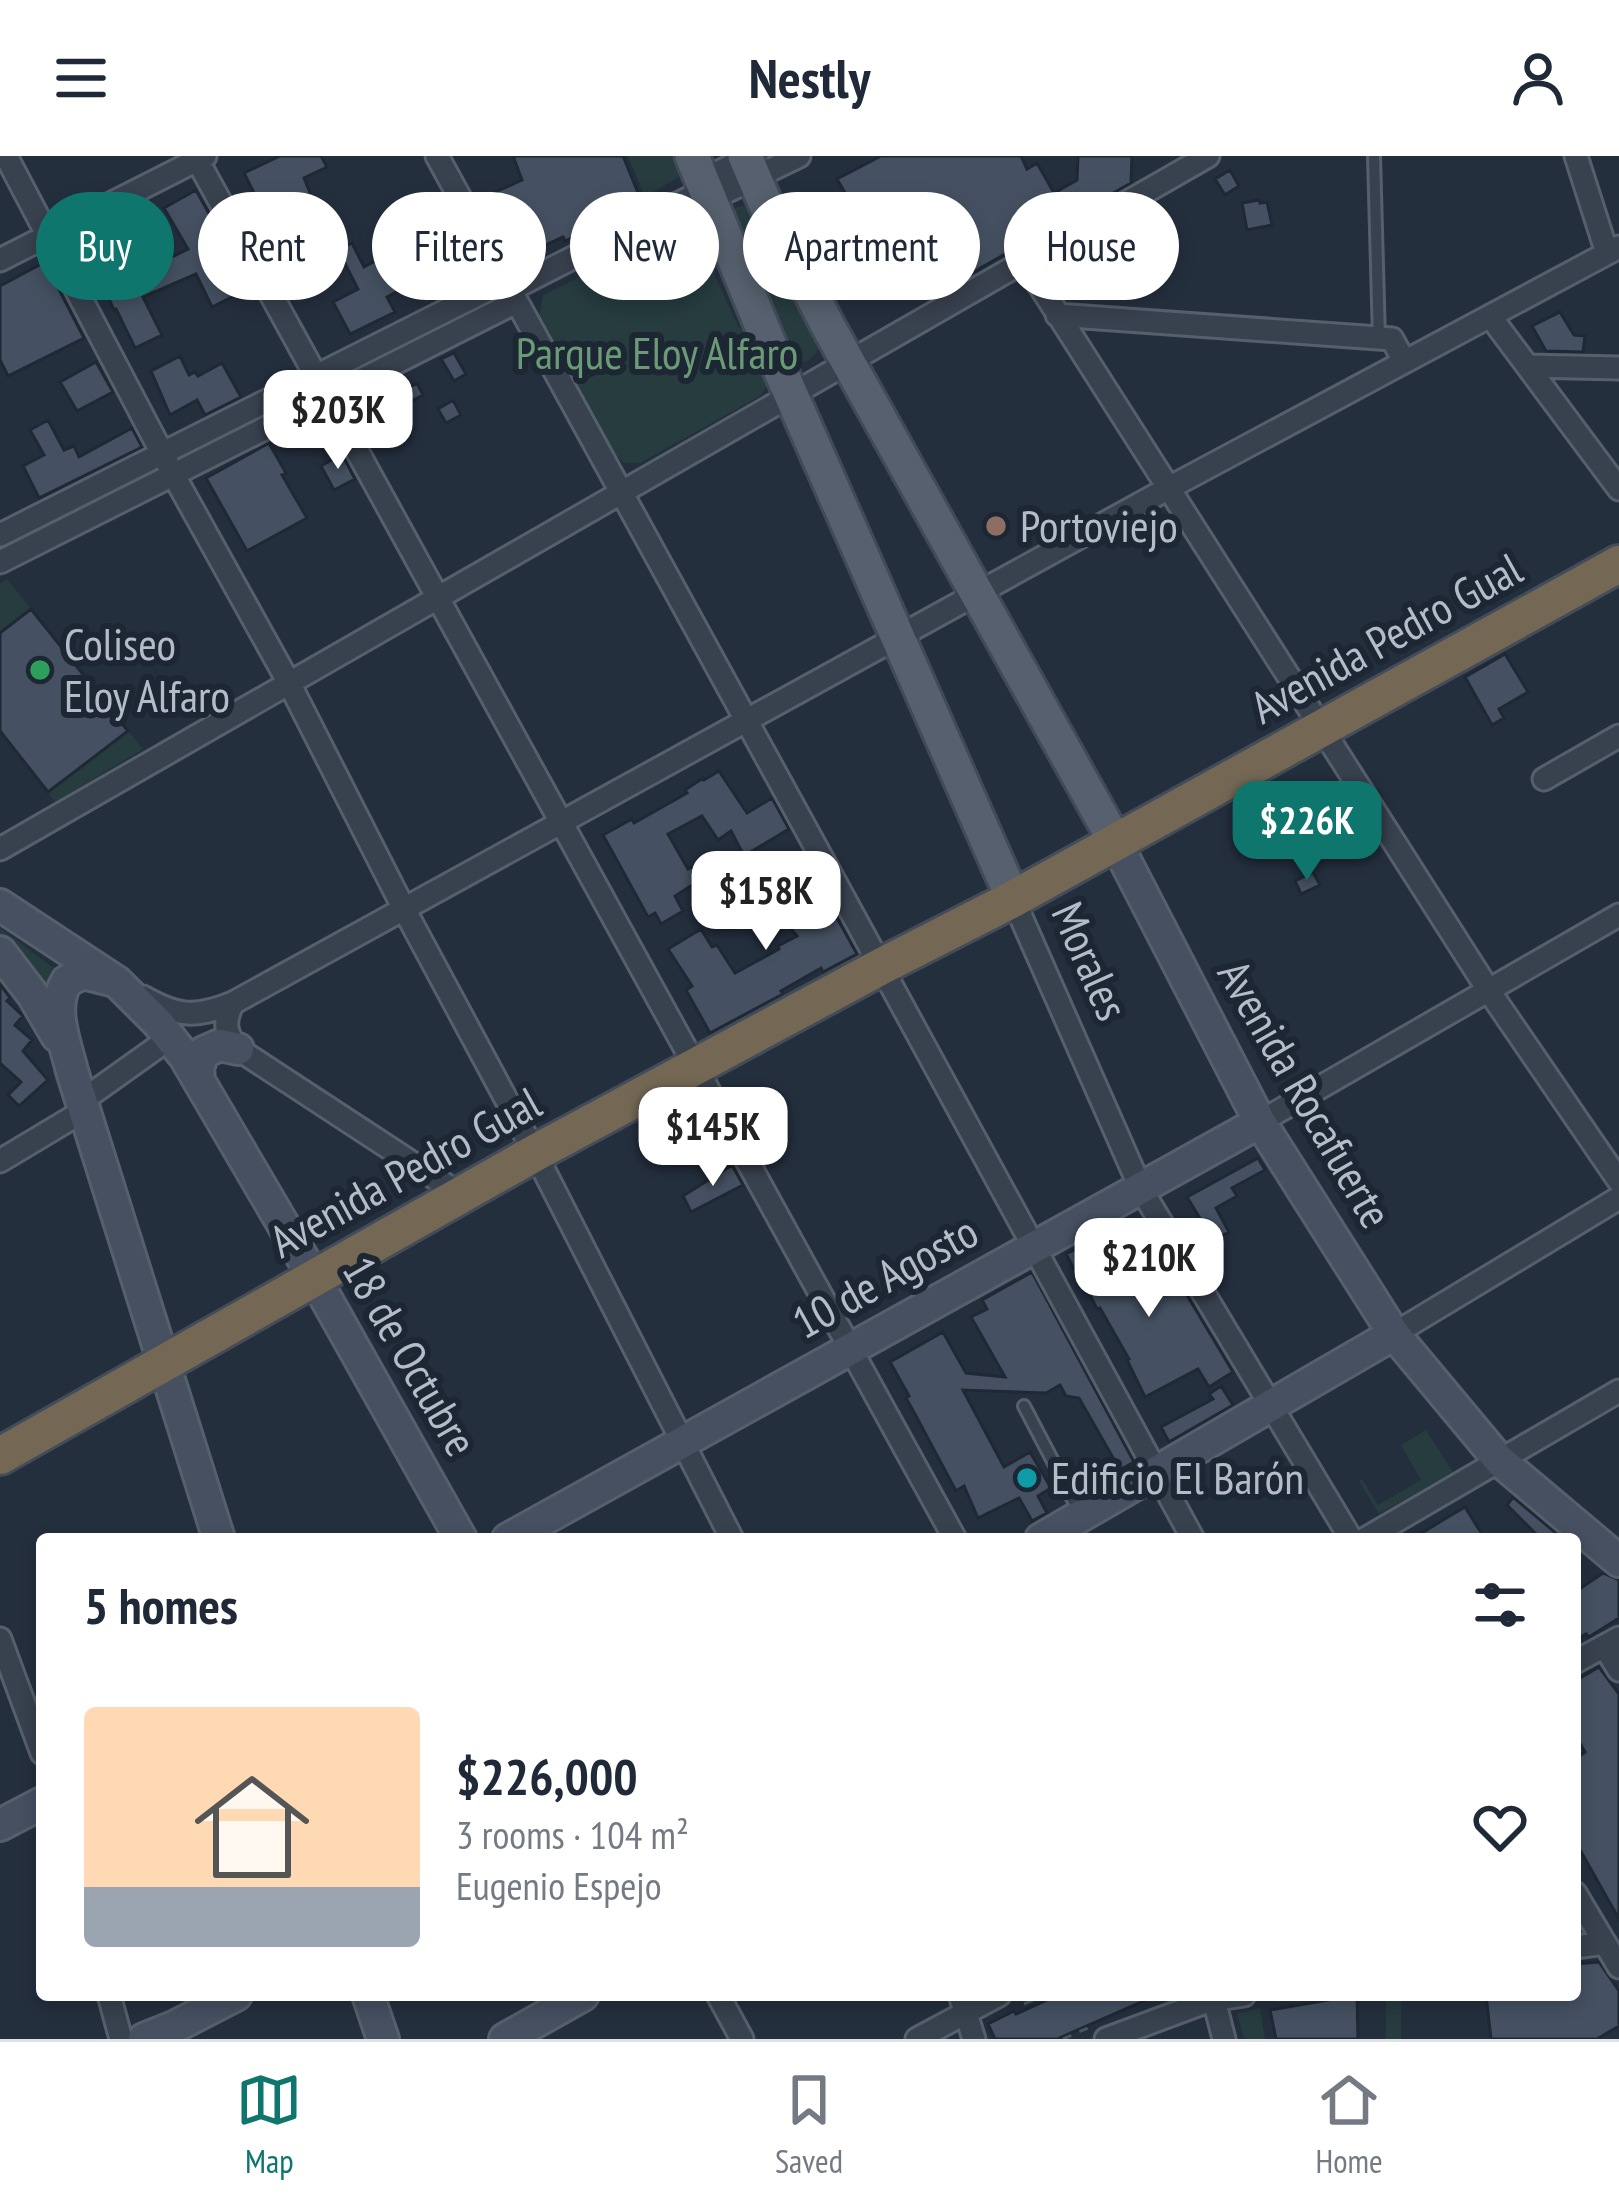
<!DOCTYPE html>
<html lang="en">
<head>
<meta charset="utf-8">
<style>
  body { margin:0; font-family:"PT Sans Narrow",sans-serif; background:#f6f6f7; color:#1f2937; height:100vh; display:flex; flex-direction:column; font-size:45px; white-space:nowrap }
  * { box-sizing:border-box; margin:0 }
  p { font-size:39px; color:#747a83 }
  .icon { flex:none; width:66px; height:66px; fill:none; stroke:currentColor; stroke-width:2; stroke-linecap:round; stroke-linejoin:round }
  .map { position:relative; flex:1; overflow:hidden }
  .drawer { position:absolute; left:36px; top:1377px; width:1545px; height:468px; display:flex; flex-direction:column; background:#fff; border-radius:12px; box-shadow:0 6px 18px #0003 }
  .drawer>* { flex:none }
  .banner { position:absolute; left:36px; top:36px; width:1548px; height:108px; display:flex; gap:24px }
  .price { position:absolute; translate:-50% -102px; padding:0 27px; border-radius:24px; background:#fff; color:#222; font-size:39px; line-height:78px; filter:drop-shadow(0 3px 6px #0008) }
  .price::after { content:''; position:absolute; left:50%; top:72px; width:36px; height:27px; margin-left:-18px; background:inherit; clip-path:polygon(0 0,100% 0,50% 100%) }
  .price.active { background:#0f766e; color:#fff }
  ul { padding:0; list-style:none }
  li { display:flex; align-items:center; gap:36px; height:300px; padding:0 48px }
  li span { display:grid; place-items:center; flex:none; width:336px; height:240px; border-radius:12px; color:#555 }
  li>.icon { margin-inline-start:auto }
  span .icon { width:144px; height:144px; fill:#fffc; stroke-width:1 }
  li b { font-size:51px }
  h2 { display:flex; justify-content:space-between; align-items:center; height:144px; padding:0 48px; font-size:51px }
  .pill { padding:0 42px; border-radius:54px; background:#fff; box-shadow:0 6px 18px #0003; font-size:42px; line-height:108px }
  .pill.active { background:#0f766e; color:#fff }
  header { display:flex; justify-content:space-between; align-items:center; height:156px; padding:0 48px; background:#fff; font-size:54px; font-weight:800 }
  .tabs { display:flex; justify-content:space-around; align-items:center; height:168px; border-top:3px solid #e0e1e3; background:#fff; font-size:33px; color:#747a83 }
  .tabs a { display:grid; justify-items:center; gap:6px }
  .tabs .active { color:#0f766e }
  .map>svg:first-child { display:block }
  .green { fill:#263c3f }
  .building { fill:#455162; stroke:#1f2835; stroke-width:3 }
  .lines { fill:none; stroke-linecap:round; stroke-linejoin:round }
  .lane-casing { stroke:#565f6c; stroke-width:16 }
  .street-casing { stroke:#565f6c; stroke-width:27 }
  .secondary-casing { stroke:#565f6c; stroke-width:36 }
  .primary-casing { stroke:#414a57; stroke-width:39 }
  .highway-casing { stroke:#434c59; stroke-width:42 }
  .path { stroke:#44595c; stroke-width:3; stroke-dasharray:9 9; stroke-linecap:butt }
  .lane { stroke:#38414e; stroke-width:10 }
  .street { stroke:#38414e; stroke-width:21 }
  .secondary { stroke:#465061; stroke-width:30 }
  .primary { stroke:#56606e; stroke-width:33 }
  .highway { stroke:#746855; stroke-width:36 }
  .education-dot { fill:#8d6e63; stroke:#1d2633; stroke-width:4.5 }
  .leisure-dot { fill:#2e9e5b; stroke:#1d2633; stroke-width:4.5 }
  .culture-dot { fill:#0f9aa8; stroke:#1d2633; stroke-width:4.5 }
  .labels { text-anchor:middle; stroke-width:12; stroke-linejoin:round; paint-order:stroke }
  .park-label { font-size:45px; fill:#6b9a76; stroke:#1d2633 }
  .poi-label { font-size:45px; fill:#b4bcc9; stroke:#1d2633; text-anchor:start }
  .street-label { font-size:45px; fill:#b4bcc9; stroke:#1d2633 }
</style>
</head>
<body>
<header><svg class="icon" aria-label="menu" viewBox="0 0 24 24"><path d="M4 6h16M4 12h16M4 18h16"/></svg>Nestly<svg class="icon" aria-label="person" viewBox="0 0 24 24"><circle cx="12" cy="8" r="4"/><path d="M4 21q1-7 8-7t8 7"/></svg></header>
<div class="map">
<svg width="1619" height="1883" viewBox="0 0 1619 1883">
  <rect width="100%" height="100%" fill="#242f3e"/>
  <!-- green -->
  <path class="green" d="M628,0h44l7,21 -34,20z
    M746,50l7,5 66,132 -2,10 -11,9h-7l-9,-6 -58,-144 5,-5z
    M699,64l18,42 -3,12 24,52c10,8 32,47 28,61 0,3 -4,6 -6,9l-120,67h-16l-8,-7 -77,-139 4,-22z
    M7,423l136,170 -88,53 -55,-71v-147z
    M0,772l58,43 -11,20 -47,-51z
    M1426,1274l27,42 -74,42 -20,-33 3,-2 16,26 43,-25 -20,-35z
    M1386,1839h15v44h-15z
    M1260,1852l5,31h-21l-7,-26z"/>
  <!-- building -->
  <path class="building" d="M280,0h41l6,11 -23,11 16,39 -21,8 -9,-23 -25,13 -21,-42z
    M513,0h110l20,49 -78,36 -2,-4 -41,19 -33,-61 33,-15z
    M881,0h140l6,13 10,-6 17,30 23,-13 1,-24h54l-1,27 -170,96 -8,-15 -53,27 -19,-41 -3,1 -27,-55 -3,2 -11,-19z
    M1230,14l9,16 -14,9 -10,-16z
    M196,34l54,98 -38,19 -16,-33 -53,23 19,38 -27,13 -19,-39 -2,1 -20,-45 36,-16 5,10 5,-2 4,8 14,-7 2,5 28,-14 -24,-41z
    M443,43l40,76 -34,17 -12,-22 -50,27 8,15 -45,22 -17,-32 25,-13 -20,-39 14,-7 12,24 52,-28 -10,-18z
    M1259,44l1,3 7,-1 5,23 -25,5 -5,-27z
    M294,73l22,37 -24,14 -22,-37z
    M45,106l39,76 -76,38 -8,-16v-74z
    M1560,156l14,23 11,1 -2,16 -37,-1 -14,-25z
    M589,190l13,24 -17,9 -13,-23z
    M454,197l12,21 -12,7 -13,-22z
    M180,200l9,19 6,-3 3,4 24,-13 19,34 -36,18 -8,-15 -27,15 -19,-44z
    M96,206l17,30 -36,19 -17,-29z
    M417,227l6,12 -53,28 -7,-11z
    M453,244l8,15 -15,8 -8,-14z
    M48,264l16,30 10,-4 5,11 53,-29 10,19 -103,51 -16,-32 21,-11 -14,-25z
    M269,287l17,30 -4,2 25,43 -60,33 -41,-73z
    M342,298l13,25 -21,11 -13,-24z
    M31,453l97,122 -80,61 -48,-61v-98z
    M1505,498l23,38 -29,17 5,9 -12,7 -27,-48z
    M719,615l28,42 25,-15 17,31 -45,27 -13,-25 -13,9 -16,-24 -34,18 20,35 17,-8 5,13 -35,22 8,15 -22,13 -6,-11 -7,4 -45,-82 29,-16 2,4 53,-30 -2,-3 18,-12 1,2z
    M805,704l52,94 -34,18 -2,-4 -40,23 2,3 -73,39 -24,-43 6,-4 -24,-37 33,-20 11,18 5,-2 18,28 44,-24 -1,-3 19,-10 -41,-49z
    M1313,716l7,13 -19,9 -6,-13z
    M0,828l10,14 -3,3 16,15 -8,9 17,15 -9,11 25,29 -29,26 -11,-11 13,-13 -21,-19z
    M1258,1002l7,12 -33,18 5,8 -21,12 13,24 -16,8 -26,-43z
    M732,1009l11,20 -52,27 -8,-16z
    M1106,1078l27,51 36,-20 64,107 -24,15 -11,-18 -53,28 -18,-37 2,-1 -29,-51 -3,1 -9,-18 -2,1 -20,-38z
    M1032,1116l102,190 -14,8 -41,-72 -13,-2 -6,-11 -14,8 -83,-3 41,77 26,-15 21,36 -13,8 9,17 -15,8 -13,-23 -41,20 -14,-32 -8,5 -40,-75 -10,-18 3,-2 -19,-34 53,-30 23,41 39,4 -34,-60 16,-8 -5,-9z
    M1221,1230l12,19 -64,37 -8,-15 52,-28 -4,-5z
    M1513,1341l50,42h-22l-34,-34z
    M1465,1351l20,32h-73l31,-19z
    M1603,1417l16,7v38l-30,19 -3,-3 -11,7v-49z
    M1599,1511l20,27v225l-44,-78v-82l10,-7 -10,-17v-54z
    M1599,1806l20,29v35l-22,13h-106l-5,-44h89v-31z
    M1058,1839h99l-100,44h-62l-7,-15 26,-13 2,3z
    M1357,1839l1,44h-82l-6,-29z"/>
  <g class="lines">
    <!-- lane casing -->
    <g class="lane-casing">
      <path id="lane" d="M1374,0l5,183
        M1024,1250l56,107"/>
    </g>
    <!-- street casing -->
    <g class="street-casing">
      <path id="street" d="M6,0l167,318 116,209 114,224 132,246 197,386
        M195,0l760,1383
        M437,0c251,462 507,920 756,1383
        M1576,0l31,97
        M701,25l50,-25
        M709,44l90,-44
        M0,104l205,-104
        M1024,105l465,730 130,190
        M510,134l195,-100
        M1057,159l335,24 12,22
        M1490,160l129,173
        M1528,210l91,2
        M0,379l505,-254
        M0,406l516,-260
        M1544,623l75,-43
        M0,693l1208,-693
        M1013,743l128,290 210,350
        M143,841c35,20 53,21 90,6l934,-514 452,-242
        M233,847c-10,19 -8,30 5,46l223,146
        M83,944l87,-62
        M1260,966l359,-207
        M0,1005l85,-51
        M1394,1178l225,-136
        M1365,1383l254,-148
        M0,1483l42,114
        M1604,1490l15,24
        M1575,1506l44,-24
        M1575,1737l44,74
        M1575,1791l30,-4
        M109,1839l12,44
        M718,1839l24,44
        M960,1839l14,44
        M1209,1839l5,5 10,39
        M917,1883l82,-44
        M1106,1883l105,-39 33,-5"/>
    </g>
    <!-- secondary casing -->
    <g class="secondary-casing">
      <path id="secondary" d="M1116,687l144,279 134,212 105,126 120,101
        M0,749l117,77 41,41 27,34 130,222 146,260
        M0,796l33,43 24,41
        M111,824l-28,-7 -16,8c-17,26 -2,61 5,90l147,468
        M199,925l-1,-14 6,-15 16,-7 18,4
        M508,1383l752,-417
        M1041,1383l353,-205
        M0,1669l42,-22
        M368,1839l15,44
        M144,1883l30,-12 62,-32
        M505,1883l78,-44"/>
    </g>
    <!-- primary casing -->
    <g class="primary-casing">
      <path id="primary" d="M692,0l82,200 239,543
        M745,0l24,56 59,114 288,517"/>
    </g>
    <!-- highway casing -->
    <g class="highway-casing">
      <path id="highway" d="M0,1300l535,-303 347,-187 131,-67 606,-335"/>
    </g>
    <!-- path -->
    <path class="path" d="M1024,1848l21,-9
      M1063,1883l27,-12"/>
    <!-- lane -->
    <use href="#lane" class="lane"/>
    <!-- street -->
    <use href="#street" class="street"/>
    <!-- secondary -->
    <use href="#secondary" class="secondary"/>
    <!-- primary -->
    <use href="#primary" class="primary"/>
    <!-- highway -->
    <use href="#highway" class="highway"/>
  </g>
  <!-- markers -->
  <circle class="education-dot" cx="996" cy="370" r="12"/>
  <circle class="leisure-dot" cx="40" cy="514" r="12"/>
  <circle class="culture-dot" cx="1027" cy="1322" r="12"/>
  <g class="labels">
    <!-- park labels -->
    <g class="park-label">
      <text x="657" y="213">Parque Eloy Alfaro</text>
    </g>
    <!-- poi labels -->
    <g class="poi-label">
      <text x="1020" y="386">Portoviejo</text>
      <text x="64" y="504">Coliseo<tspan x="64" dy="52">Eloy Alfaro</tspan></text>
      <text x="1051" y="1338">Edificio El Barón</text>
    </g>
    <!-- street labels -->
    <g class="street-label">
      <text transform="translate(1386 482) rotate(-29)" y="16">Avenida Pedro Gual</text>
      <text transform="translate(1090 805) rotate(66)" y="16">Morales</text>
      <text transform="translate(1305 938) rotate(60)" y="16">Avenida Rocafuerte</text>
      <text transform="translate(405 1016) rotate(-29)" y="16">Avenida Pedro Gual</text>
      <text transform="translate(885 1121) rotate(-29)" y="16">10 de Agosto</text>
      <text transform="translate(410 1200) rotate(60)" y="16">18 de Octubre</text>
    </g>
  </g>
</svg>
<b class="price" style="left:338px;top:316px">$203K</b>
<b class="price active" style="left:1307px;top:727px">$226K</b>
<b class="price" style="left:766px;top:797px">$158K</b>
<b class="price" style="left:713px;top:1033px">$145K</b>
<b class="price" style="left:1149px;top:1164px">$210K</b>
<div class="banner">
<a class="pill active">Buy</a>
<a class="pill">Rent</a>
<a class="pill">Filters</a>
<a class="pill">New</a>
<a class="pill">Apartment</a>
<a class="pill">House</a>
</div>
<section class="drawer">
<h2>5 homes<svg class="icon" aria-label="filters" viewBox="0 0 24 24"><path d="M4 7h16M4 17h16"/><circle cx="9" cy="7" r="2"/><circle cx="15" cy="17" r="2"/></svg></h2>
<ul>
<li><span style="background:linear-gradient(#ffd9b3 75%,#9aa5b1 0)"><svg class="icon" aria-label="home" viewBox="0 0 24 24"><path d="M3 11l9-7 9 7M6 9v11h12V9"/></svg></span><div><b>$226,000</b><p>3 rooms · 104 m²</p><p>Eugenio Espejo</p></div><svg class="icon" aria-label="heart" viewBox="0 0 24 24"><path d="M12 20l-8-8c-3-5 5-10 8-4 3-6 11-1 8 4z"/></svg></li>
</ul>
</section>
</div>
<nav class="tabs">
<a class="active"><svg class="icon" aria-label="map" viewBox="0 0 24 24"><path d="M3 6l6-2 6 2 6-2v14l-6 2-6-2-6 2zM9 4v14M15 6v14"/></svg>Map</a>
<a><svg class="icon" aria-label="saved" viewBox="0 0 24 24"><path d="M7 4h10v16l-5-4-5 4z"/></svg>Saved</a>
<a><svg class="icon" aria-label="home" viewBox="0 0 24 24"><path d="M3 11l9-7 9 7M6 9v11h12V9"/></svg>Home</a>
</nav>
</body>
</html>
